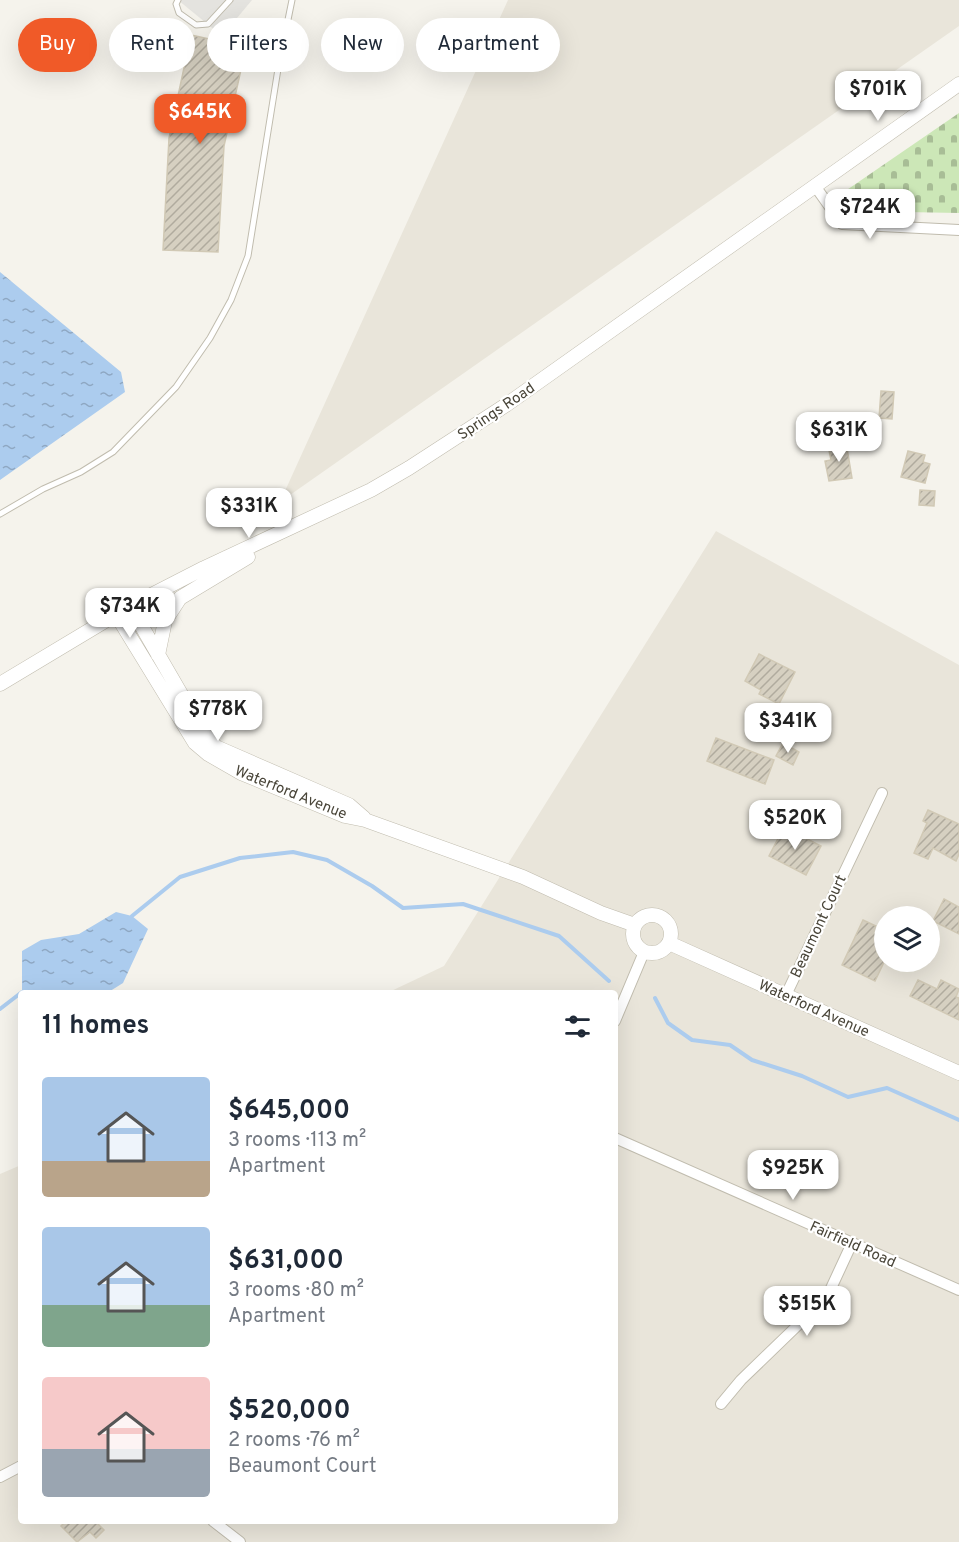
<!DOCTYPE html>
<html lang="en">
<head>
<meta charset="utf-8">
<style>
  body { margin:0; font-family:Overpass,sans-serif; background:#f6f6f7; color:#1f2937; height:100vh; display:flex; flex-direction:column; font-size:22px; white-space:nowrap }
  * { box-sizing:border-box; margin:0 }
  p { font-size:20px; color:#747a83 }
  .icon { flex:none; width:33px; height:33px; fill:none; stroke:currentColor; stroke-width:2; stroke-linecap:round; stroke-linejoin:round }
  .map { position:relative; flex:1; overflow:hidden }
  .sheet { position:absolute; left:18px; top:990px; width:600px; height:534px; display:flex; flex-direction:column; background:#fff; border-radius:6px; box-shadow:0 6px 24px #0002 }
  .sheet>* { flex:none }
  .top-card { position:absolute; left:18px; top:18px; width:600px; height:54px; display:flex; gap:12px }
  .controls { position:absolute; left:874px; top:906px; display:grid; gap:12px }
  .controls a { display:grid; place-items:center; width:66px; height:66px; border-radius:50%; background:#fff; box-shadow:0 6px 24px #0002; font-size:30px }
  .price { position:absolute; translate:-50% -51px; padding:0 14px; border-radius:12px; background:#fff; color:#222; font-size:20px; line-height:39px; filter:drop-shadow(0 2px 3px #0008) }
  .price::after { content:''; position:absolute; left:50%; top:36px; width:18px; height:14px; margin-left:-9px; background:inherit; clip-path:polygon(0 0,100% 0,50% 100%) }
  .price.on { background:#f05a28; color:#fff }
  ul { padding:0; list-style:none }
  li { display:flex; align-items:center; gap:18px; height:150px; padding:0 24px }
  li span { display:grid; place-items:center; flex:none; width:168px; height:120px; border-radius:6px; color:#555 }
  li>.icon { margin-inline-start:auto }
  span .icon { width:72px; height:72px; fill:#fffc; stroke-width:1 }
  li b { font-size:26px }
  h2 { display:flex; justify-content:space-between; align-items:center; height:72px; padding:0 24px; font-size:26px }
  .chip { padding:0 21px; border-radius:27px; background:#fff; box-shadow:0 6px 24px #0002; font-size:21px; line-height:54px }
  .chip.on { background:#f05a28; color:#fff }
  .map>svg:first-child { display:block }
  .residential { fill:#e9e5da; fill-rule:evenodd }
  .cemetery { fill:url(#cemetery-stones) }
  .parking { fill:#e4e3df }
  .water { fill:url(#water-ripples) }
  .lines { fill:none; stroke-linecap:round; stroke-linejoin:round }
  .stream { stroke:#acccee; stroke-width:4 }
  .building { fill:url(#building-hatch); stroke:#d1c9b5; stroke-width:1.5 }
  .service-casing { stroke:#c0bcae; stroke-width:7 }
  .minor-casing { stroke:#c0bcae; stroke-width:12 }
  .tertiary-casing { stroke:#c0bcae; stroke-width:15 }
  .service { stroke:#fff; stroke-width:5 }
  .minor { stroke:#fff; stroke-width:10 }
  .tertiary { stroke:#fff; stroke-width:14 }
  .labels { text-anchor:middle; stroke-width:4.5; stroke-linejoin:round; paint-order:stroke }
  .street-label { font-size:15px; fill:#494539; stroke:#fff }
</style>
</head>
<body>
<div class="map">
<svg width="959" height="1542" viewBox="0 0 959 1542">
  <defs>
    <pattern id="cemetery-stones" width="16" height="16" patternUnits="userSpaceOnUse" patternTransform="scale(1.5)"><rect width="16" height="16" fill="#cce7b7"/><path d="M2 7V4a2 2 0 0 1 4 0v3zM10 15v-3a2 2 0 0 1 4 0v3z" fill="#a8bd96"/></pattern>
    <pattern id="water-ripples" width="26" height="14" patternUnits="userSpaceOnUse" patternTransform="scale(1.5)"><rect width="26" height="14" fill="#acccee"/><path d="M2 4q2-2 4 0t4 0M15 11q2-2 4 0t4 0" fill="none" stroke="#8ea7c2"/></pattern>
    <pattern id="building-hatch" width="6" height="6" patternUnits="userSpaceOnUse" patternTransform="scale(1.5)"><rect width="6" height="6" fill="#d6d0c1"/><path d="M-1 1l2-2M0 6l6-6M5 7l2-2" fill="none" stroke="#b0ab9e"/></pattern>
  </defs>
  <rect width="100%" height="100%" fill="#f5f3ec"/>
  <!-- residential -->
  <path class="residential" d="M508,0h451v26l-679,476z
    M716,531l243,134v877h-959v-368l21,-9v356h594v-528h-228l57,-27zM885,916h45v46h-45z"/>
  <!-- cemetery -->
  <path class="cemetery" d="M959,113v100l-110,-2 -11,-15z"/>
  <!-- parking -->
  <path class="parking" d="M178,0h74l-30,36z"/>
  <!-- water -->
  <path class="water" d="M0,272l121,100 4,20 -125,88z
    M116,912l16,4 16,13 -25,54 -16,10h-85v-42l19,-11 38,-6z"/>
  <g class="lines">
    <!-- stream -->
    <path class="stream" d="M132,916l48,-39 60,-19 53,-6 34,8 45,26 31,22 60,-4 96,32 50,45
      M655,998l13,25 24,17 38,5 22,15 50,16 46,21 39,-9 72,32
      M0,1009l22,-17"/>
  </g>
  <!-- building -->
  <path class="building" d="M191,35l55,12 -22,99 -6,106 -55,-2 6,-112z
    M881,391l13,1 -2,27 -13,-1z
    M846,442l6,36 -23,3 -4,-20 6,-1 -3,-15z
    M908,451l17,4 -2,7 7,2 -5,19 -24,-6z
    M920,490l15,1 -1,15 -15,-1z
    M759,654l36,18 -16,32 -20,-10 2,-4 -16,-9z
    M716,738l58,22 -9,24 -58,-23z
    M783,743l16,9 -6,13 -17,-9z
    M928,810l31,14v30l-3,7 -23,-13 -5,11 -14,-6 13,-30 -4,-2z
    M784,827l37,19 -15,29 -37,-19z
    M944,899l15,8v27l-26,-13z
    M863,920l19,9 3,-7v38l-10,21 -33,-16z
    M918,980l19,9 4,-9 18,9 -3,8 3,1v22l-49,-24z
    M66,1521h29l9,9 -8,8 -6,-6 -13,10 -16,-16z"/>
  <g class="lines">
    <!-- service casing -->
    <g class="service-casing">
      <path id="service" d="M178,0l-2,4 3,9 17,12 12,-1 22,-24
        M0,514l43,-25 38,-17 32,-20 63,-65 34,-49 21,-38 17,-44 30,-187 14,-69"/>
    </g>
    <!-- minor casing -->
    <g class="minor-casing">
      <path id="minor" d="M815,186l27,38 117,6
        M786,995l96,-202
        M615,1021l29,-69
        M615,1138l344,152
        M721,1404l20,-24 86,-83 25,-54
        M0,1477l21,-11
        M213,1521l27,21"/>
    </g>
    <!-- tertiary casing -->
    <g class="tertiary-casing">
      <path id="tertiary" d="M130,606l73,126 13,15 133,58 15,13
        M116,614l79,129 13,11 33,19 104,43 20,4 158,57 78,36 34,12
        M158,655l7,-34 15,-23 68,-41
        M0,684l130,-78 74,-38 167,-78 38,-22 97,-63 453,-321
        M633 934a19 19 0 1 1 38 0a19 19 0 1 1-38 0Z
        M669,943l290,130"/>
    </g>
    <!-- service -->
    <use href="#service" class="service"/>
    <!-- minor -->
    <use href="#minor" class="minor"/>
    <!-- tertiary -->
    <use href="#tertiary" class="tertiary"/>
  </g>
  <g class="labels">
    <!-- street labels -->
    <g class="street-label">
      <text transform="translate(496 411) rotate(-34)" y="5">Springs Road</text>
      <text transform="translate(291 792) rotate(22)" y="5">Waterford Avenue</text>
      <text transform="translate(818 926) rotate(-65)" y="5">Beaumont Court</text>
      <text transform="translate(814 1008) rotate(24)" y="5">Waterford Avenue</text>
      <text transform="translate(853 1244) rotate(24)" y="5">Fairfield Road</text>
    </g>
  </g>
</svg>
<div class="controls">
<a><svg class="icon" aria-label="layers" viewBox="0 0 24 24"><path d="M12 4l9 5-9 5-9-5zM3 14l9 5 9-5"/></svg></a>
</div>
<b class="price" style="left:878px;top:122px">$701K</b>
<b class="price on" style="left:200px;top:145px">$645K</b>
<b class="price" style="left:870px;top:240px">$724K</b>
<b class="price" style="left:839px;top:463px">$631K</b>
<b class="price" style="left:249px;top:539px">$331K</b>
<b class="price" style="left:130px;top:639px">$734K</b>
<b class="price" style="left:218px;top:742px">$778K</b>
<b class="price" style="left:788px;top:754px">$341K</b>
<b class="price" style="left:795px;top:851px">$520K</b>
<b class="price" style="left:793px;top:1201px">$925K</b>
<b class="price" style="left:807px;top:1337px">$515K</b>
<div class="top-card">
<a class="chip on">Buy</a>
<a class="chip">Rent</a>
<a class="chip">Filters</a>
<a class="chip">New</a>
<a class="chip">Apartment</a>
</div>
<section class="sheet">
<h2>11 homes<svg class="icon" aria-label="filters" viewBox="0 0 24 24"><path d="M4 7h16M4 17h16"/><circle cx="9" cy="7" r="2"/><circle cx="15" cy="17" r="2"/></svg></h2>
<ul>
<li><span style="background:linear-gradient(#a9c7e8 70%,#b9a48a 0)"><svg class="icon" aria-label="home" viewBox="0 0 24 24"><path d="M3 11l9-7 9 7M6 9v11h12V9"/></svg></span><div><b>$645,000</b><p>3 rooms · 113 m²</p><p>Apartment</p></div></li>
<li><span style="background:linear-gradient(#a9c7e8 65%,#7fa58c 0)"><svg class="icon" aria-label="home" viewBox="0 0 24 24"><path d="M3 11l9-7 9 7M6 9v11h12V9"/></svg></span><div><b>$631,000</b><p>3 rooms · 80 m²</p><p>Apartment</p></div></li>
<li><span style="background:linear-gradient(#f6c9c9 60%,#9aa5b1 0)"><svg class="icon" aria-label="home" viewBox="0 0 24 24"><path d="M3 11l9-7 9 7M6 9v11h12V9"/></svg></span><div><b>$520,000</b><p>2 rooms · 76 m²</p><p>Beaumont Court</p></div></li>
</ul>
</section>
</div>
</body>
</html>
